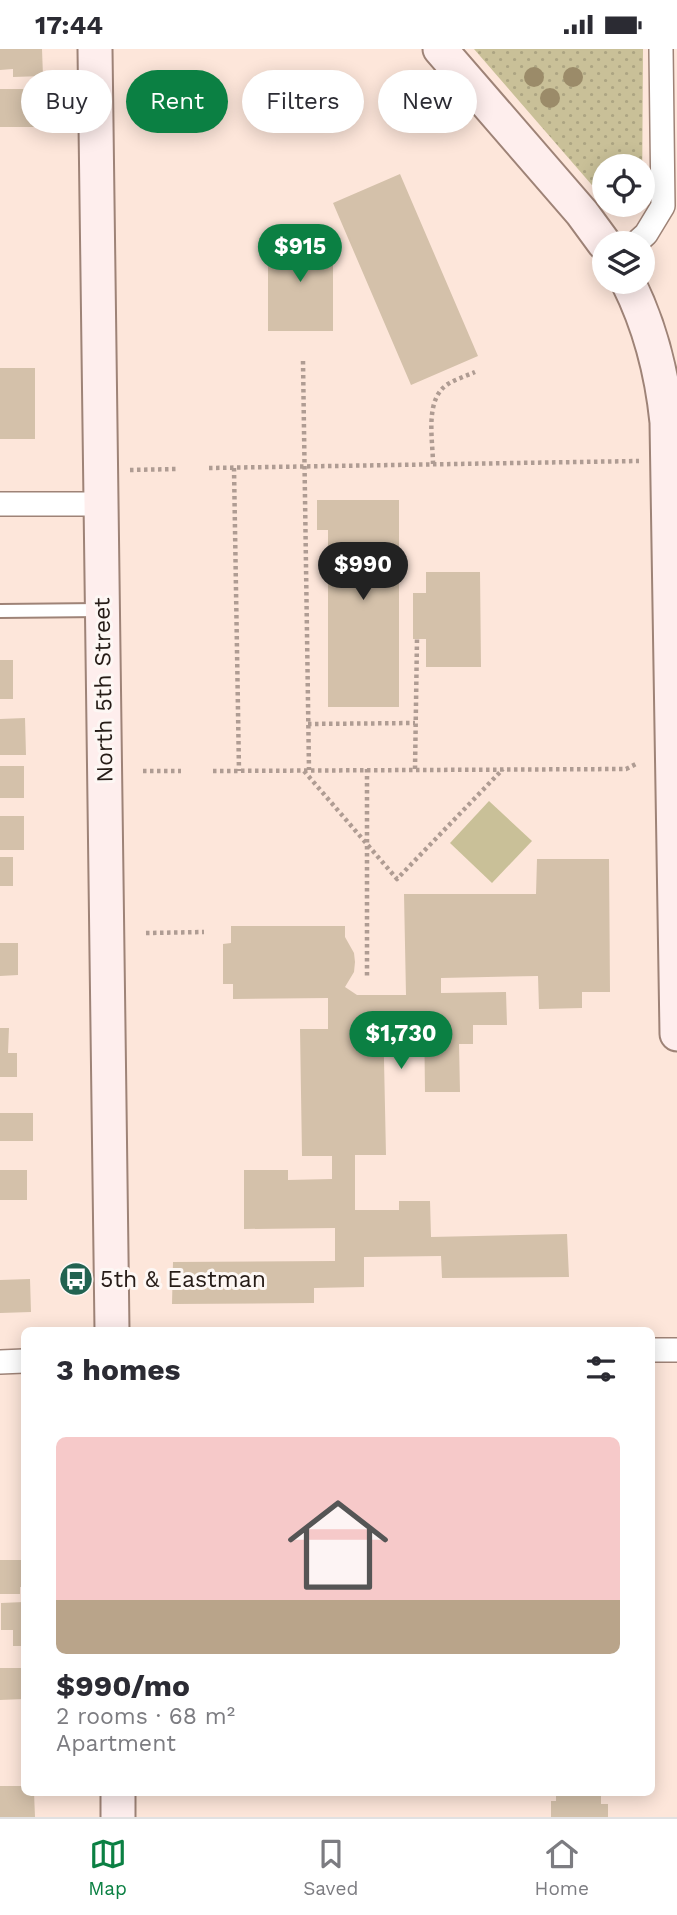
<!DOCTYPE html>
<html lang="en">
<head>
<meta charset="utf-8">
<style>
  body { margin:0; font-family:"Work Sans",sans-serif; background:#f2f2f3; color:#2b2b33; height:100vh; display:flex; flex-direction:column; font-size:26px; white-space:nowrap }
  * { box-sizing:border-box; margin:0 }
  p { font-size:23px; color:#7c7c81 }
  .icon { flex:none; width:38px; height:38px; fill:none; stroke:currentColor; stroke-width:2; stroke-linecap:round; stroke-linejoin:round }
  .map { position:relative; flex:1; overflow:hidden }
  .sheet { position:absolute; left:21px; top:1278px; width:634px; height:469px; display:flex; flex-direction:column; background:#fff; border-radius:10px; box-shadow:0 4px 18px #0003 }
  .sheet>* { flex:none }
  .top-card { position:absolute; left:21px; top:21px; width:635px; height:63px; display:flex; gap:14px }
  .tools { position:absolute; left:592px; top:105px; display:grid; gap:14px }
  .tools a { display:grid; place-items:center; width:63px; height:63px; border-radius:50%; background:#fff; box-shadow:0 4px 18px #0003; font-size:35px }
  .price { position:absolute; translate:-50% -60px; padding:0 16px; border-radius:24px; background:#0b8043; color:#fff; font-size:23px; line-height:46px; filter:drop-shadow(0 2px 4px #0008) }
  .price::after { content:''; position:absolute; left:50%; top:42px; width:21px; height:16px; margin-left:-10px; background:inherit; clip-path:polygon(0 0,100% 0,50% 100%) }
  .price.on { background:#222; color:#fff }
  ul { padding:0; list-style:none }
  li { display:grid; align-content:center; gap:14px; height:371px; padding:0 35px }
  li span { display:grid; place-items:center; height:217px; border-radius:10px; color:#555 }
  li>.icon { margin-inline-start:auto }
  span .icon { width:126px; height:126px; fill:#fffc; stroke-width:1 }
  li b { font-size:30px }
  h2 { display:flex; justify-content:space-between; align-items:center; height:84px; padding:0 35px; font-size:30px }
  .pill { padding:0 24px; border-radius:32px; background:#fff; box-shadow:0 4px 18px #0003; font-size:24px; line-height:63px }
  .pill.on { background:#0b8043; color:#fff }
  .status { display:flex; justify-content:space-between; align-items:center; height:49px; padding:0 35px; background:#fff; direction:ltr }
  .status svg { height:19px; fill:currentColor }
  .tabs { display:flex; justify-content:space-around; align-items:center; height:98px; border-top:2px solid #e1e1e2; background:#fff; font-size:19px; color:#7c7c81 }
  .tabs a { display:grid; justify-items:center; gap:4px }
  .tabs .on { color:#0b8043 }
  .map>svg:first-child { display:block }
  .grass { fill:url(#grass-dots) }
  .pitch { fill:#c9c098 }
  .building { fill:#d4c1aa }
  .lines { fill:none; stroke-linecap:round; stroke-linejoin:round }
  .service-casing { stroke:#9e8377; stroke-width:16 }
  .minor-casing { stroke:#9e8377; stroke-width:26 }
  .secondary-casing { stroke:#9e8377; stroke-width:37 }
  .path { stroke:#af9c93; stroke-width:4.5; stroke-dasharray:3.5 3.5; stroke-linecap:butt }
  .service { stroke:#fff; stroke-width:12 }
  .minor { stroke:#fff; stroke-width:23 }
  .secondary { stroke:#feeeed; stroke-width:33 }
  .tree { fill:#9b8b69 }
  .labels { text-anchor:middle; stroke-width:6; stroke-linejoin:round; paint-order:stroke }
  .street-label { font-size:23px; fill:#261c17; stroke:#fdf7f4 }
  .poi-label { font-size:23px; fill:#261c17; stroke:#fdf7f4; text-anchor:start }
</style>
</head>
<body>
<div class="status"><b>17:44</b><svg viewBox="0 0 49 12"><path d="M0 12V9h3v3zM5 12V6h3v6zM10 12V3h3v9zM15 12V0h3v12zM26 1h20v11H26zM47 4h2v5h-2z"/></svg></div>
<div class="map">
<svg width="677" height="1768" viewBox="0 0 677 1768">
  <defs>
    <pattern id="grass-dots" width="8" height="8" patternUnits="userSpaceOnUse" patternTransform="scale(1.75)"><rect width="8" height="8" fill="#c9c098"/><path d="M2 2h.1M6 6h.1" fill="none" stroke="#aca482" stroke-width="1.8" stroke-linecap="round"/></pattern>
  </defs>
  <rect width="100%" height="100%" fill="#fde6da"/>
  <!-- grass -->
  <path class="grass" d="M474,0h169l-1,154v-37h-38v33z
    M609,156h32l-7,6 -12,2z"/>
  <!-- pitch -->
  <path class="pitch" d="M489,752l43,40 -40,42 -42,-40z"/>
  <!-- building -->
  <path class="building" d="M0,0h42l1,27 -30,1v-8l-13,1z
    M0,40h41l1,38h-42z
    M400,125l78,182 -67,29 -78,-182z
    M268,188h65v94h-65z
    M0,319h35v71h-35z
    M317,451h82v207h-71v-177h-11z
    M426,523h54l1,95h-55v-28h-13v-46h13z
    M0,611h13v39h-13z
    M25,669l1,37h-26v-36z
    M0,717h24v32h-24z
    M0,767h24v34h-24z
    M0,808h13v29h-13z
    M537,810h72l1,133h-28v16l-43,1 -1,-33 -97,2v15l65,-1 1,33h-34v19h-14l1,48h-35l-1,-81 -41,1 3,143h-31v55h44v-9h31l1,36 136,-3 2,43 -127,1 -1,-22 -77,1v30l-50,1v15l-142,1 1,-42 162,-1v-33l-91,1v-59h44v10l44,-1v-23h-30l-2,-127h28v-31l-95,1v-15h-10v-40l8,-1v-17h114v11l9,16 1,9 -1,10 -9,15 12,8h49l-2,-101h132z
    M0,894h18v32l-18,1z
    M0,979h9l-1,25h9v24h-17z
    M0,1064h33v28h-33z
    M0,1121h27v30h-27z
    M30,1230l1,33 -31,1v-33z
    M0,1511h22v4h2v23h-4v7h-20z
    M24,1553v44h-11v-16h-12v-27z
    M0,1619h24v31l-24,1z
    M0,1737h24v6h10l1,25h-35z
    M556,1743h45v12h7v13h-57v-16h5z"/>
  <g class="lines">
    <!-- service casing -->
    <g class="service-casing">
      <path id="service" d="M0,562l101,-1"/>
    </g>
    <!-- minor casing -->
    <g class="minor-casing">
      <path id="minor" d="M636,194l10,-9 17,-28 -2,-157
        M0,455h101
        M651,1301h26
        M0,1313l24,-1"/>
    </g>
    <!-- secondary casing -->
    <g class="secondary-casing">
      <path id="secondary" d="M95,0l17,1281
        M440,0l142,164 22,30
        M628,233c22,44 34,91 39,140l10,612
        M118,1743v25"/>
    </g>
    <!-- path -->
    <path class="path" d="M303,312l6,409
      M433,415c0,-24 -9,-65 15,-80 8,-5 18,-8 27,-12
      M209,419l430,-7
      M234,419l5,303
      M130,421l46,-1
      M308,675l107,-1
      M367,720v210
      M415,720l2,-130
      M143,722h38
      M213,722l413,-2 10,-5
      M304,722l93,108 106,-110
      M146,884l58,-1"/>
    <!-- service -->
    <use href="#service" class="service"/>
    <!-- minor -->
    <use href="#minor" class="minor"/>
    <!-- secondary -->
    <use href="#secondary" class="secondary"/>
  </g>
  <!-- trees -->
  <g class="tree">
    <circle cx="534" cy="28" r="10"/>
    <circle cx="573" cy="28" r="10"/>
    <circle cx="550" cy="49" r="10"/>
  </g>
  <!-- icons -->
  <defs>
    <g id="bus-disc" transform="scale(1.75)"><circle r="9.5" fill="#226351" stroke="#fdf7f4"/><path d="M-5-6H5V4H4V6H2V4H-2V6H-4V4H-5ZM-3.5-4V0h7V-4ZM-3.5 1.2v1.5H-2V1.2ZM2 1.2v1.5H3.5V1.2Z" fill="#fff"/></g>
  </defs>
  <g fill-rule="evenodd">
    <use href="#bus-disc" x="76" y="1230"/>
  </g>
  <g class="labels">
    <!-- street labels -->
    <g class="street-label">
      <text transform="translate(103 641) rotate(-91)" y="8">North 5th Street</text>
    </g>
    <!-- poi labels -->
    <g class="poi-label">
      <text x="100" y="1238">5th &amp; Eastman</text>
    </g>
  </g>
</svg>
<div class="tools">
<a><svg class="icon" aria-label="locate" viewBox="0 0 24 24"><circle cx="12" cy="12" r="6"/><path d="M12 2v4M12 18v4M2 12h4M18 12h4"/></svg></a>
<a><svg class="icon" aria-label="layers" viewBox="0 0 24 24"><path d="M12 4l9 5-9 5-9-5zM3 14l9 5 9-5"/></svg></a>
</div>
<b class="price" style="left:300px;top:235px">$915</b>
<b class="price on" style="left:363px;top:553px">$990</b>
<b class="price" style="left:401px;top:1022px">$1,730</b>
<div class="top-card">
<a class="pill">Buy</a>
<a class="pill on">Rent</a>
<a class="pill">Filters</a>
<a class="pill">New</a>
</div>
<section class="sheet">
<h2>3 homes<svg class="icon" aria-label="filters" viewBox="0 0 24 24"><path d="M4 7h16M4 17h16"/><circle cx="9" cy="7" r="2"/><circle cx="15" cy="17" r="2"/></svg></h2>
<ul>
<li><span style="background:linear-gradient(#f6c9c9 75%,#b9a48a 0)"><svg class="icon" aria-label="home" viewBox="0 0 24 24"><path d="M3 11l9-7 9 7M6 9v11h12V9"/></svg></span><div><b>$990/mo</b><p>2 rooms · 68 m²</p><p>Apartment</p></div></li>
</ul>
</section>
</div>
<nav class="tabs">
<a class="on"><svg class="icon" aria-label="map" viewBox="0 0 24 24"><path d="M3 6l6-2 6 2 6-2v14l-6 2-6-2-6 2zM9 4v14M15 6v14"/></svg>Map</a>
<a><svg class="icon" aria-label="saved" viewBox="0 0 24 24"><path d="M7 4h10v16l-5-4-5 4z"/></svg>Saved</a>
<a><svg class="icon" aria-label="home" viewBox="0 0 24 24"><path d="M3 11l9-7 9 7M6 9v11h12V9"/></svg>Home</a>
</nav>
</body>
</html>
